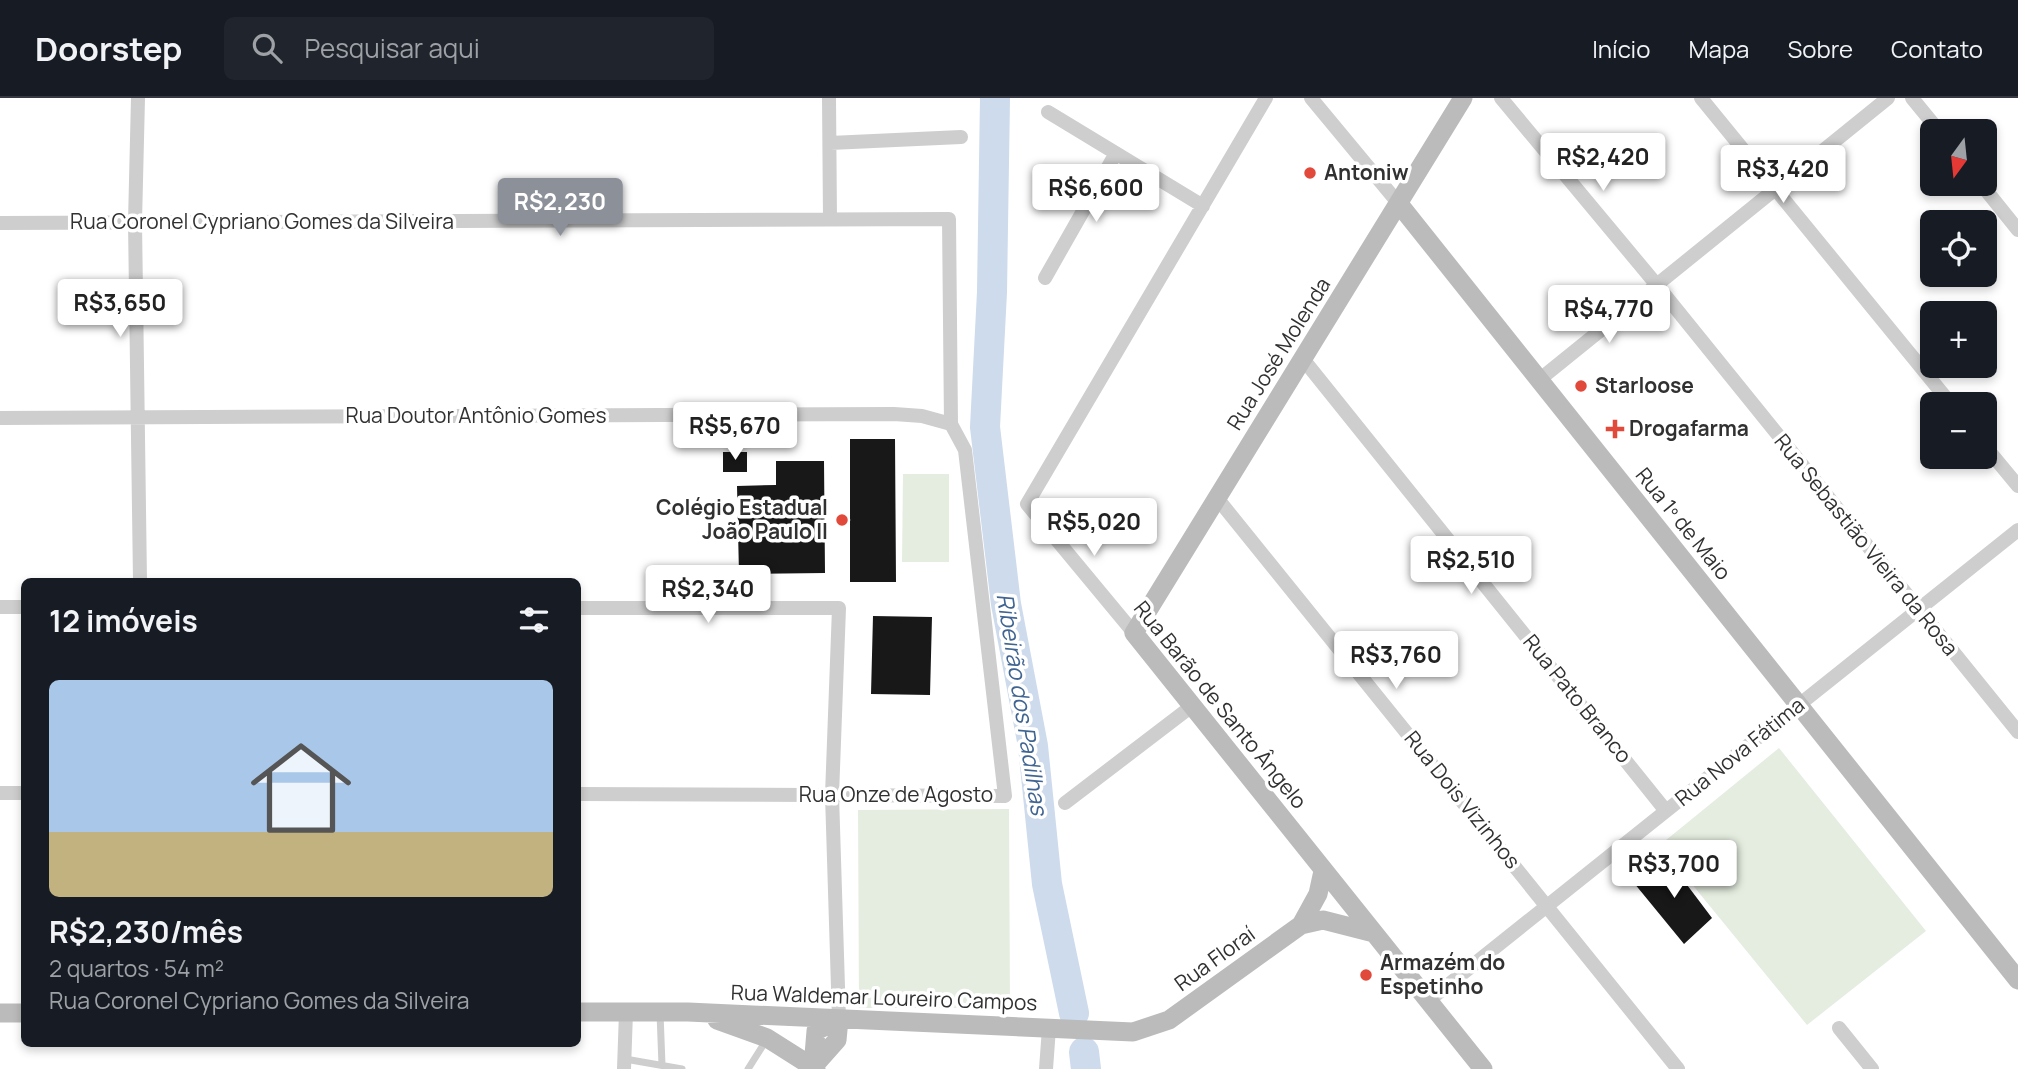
<!DOCTYPE html>
<html lang="pt">
<head>
<meta charset="utf-8">
<style>
  body { margin:0; font-family:Manrope,sans-serif; background:#20242c; color:#f1f3f6; height:100vh; display:flex; flex-direction:column; font-size:26px; white-space:nowrap }
  * { box-sizing:border-box; margin:0 }
  p { font-size:23px; color:#9ea1a6 }
  .icon { flex:none; width:38px; height:38px; fill:none; stroke:currentColor; stroke-width:2; stroke-linecap:round; stroke-linejoin:round }
  .map { position:relative; flex:1; overflow:hidden }
  .panel { position:absolute; left:21px; top:480px; width:560px; height:469px; display:flex; flex-direction:column; background:#171b24; border-radius:10px; box-shadow:0 4px 10px #0003 }
  .panel>* { flex:none }
  .needle { width:46px; rotate:195deg }
  .fabs { position:absolute; left:1920px; top:21px; display:grid; gap:14px }
  .fabs a { display:grid; place-items:center; width:77px; height:77px; border-radius:10px; background:#171b24; box-shadow:0 4px 10px #0003; font-size:35px }
  .price { position:absolute; translate:-50% -60px; padding:0 16px; border-radius:7px; background:#fff; color:#222; font-size:23px; line-height:46px; filter:drop-shadow(0 2px 4px #0008) }
  .price::after { content:''; position:absolute; left:50%; top:42px; width:21px; height:16px; margin-left:-10px; background:inherit; clip-path:polygon(0 0,100% 0,50% 100%) }
  .price.on { background:#8c9099; color:#fff }
  ul { padding:0; list-style:none }
  li { display:grid; align-content:center; gap:14px; height:371px; padding:0 28px }
  li+li { border-top:2px solid #363941 }
  li span { display:grid; place-items:center; height:217px; border-radius:10px; color:#555 }
  li>.icon { margin-inline-start:auto }
  span .icon { width:126px; height:126px; fill:#fffc; stroke-width:1 }
  li b { font-size:30px }
  h2 { display:flex; justify-content:space-between; align-items:center; height:84px; padding:0 28px; font-size:30px }
  header { display:flex; align-items:center; gap:42px; box-sizing:border-box; height:98px; padding:0 35px; background:#171b24; border-bottom:2px solid #363941 }
  header strong { font-size:33px }
  nav { display:flex; gap:38px; margin-inline-start:auto; font-size:24px }
  .search { width:490px; height:63px; background:#20242c; display:flex; align-items:center; gap:18px; box-sizing:border-box; padding:0 24px; border-radius:10px; color:#9ea1a6; font-size:26px }
  .map>svg:first-child { display:block }
  .park { fill:#e5ede0 }
  .lines { fill:none; stroke-linecap:round; stroke-linejoin:round }
  .river { stroke:#cddbec; stroke-width:30 }
  .building { fill:#181818 }
  .lane { stroke:#cecece; stroke-width:7 }
  .street { stroke:#cecece; stroke-width:14 }
  .secondary { stroke:#bbb; stroke-width:19 }
  .poi-dot { fill:#e1493b; stroke:#fff; stroke-width:2.5 }
  .labels { text-anchor:middle; stroke-width:7; stroke-linejoin:round; paint-order:stroke }
  .poi-label { font-size:21px; font-weight:bold; fill:#313131; stroke:#fff; text-anchor:start }
  .street-label { font-size:21px; fill:#313131; stroke:#fff }
  .water-label { font-size:23px; font-style:italic; fill:#406592; stroke:#fff }
</style>
</head>
<body>
<header>
<strong>Doorstep</strong>
<div class="search"><svg class="icon" aria-label="search" viewBox="0 0 24 24"><circle cx="10" cy="10" r="6"/><path d="M15 15l6 6"/></svg>Pesquisar aqui</div>
<nav><a>Início</a><a>Mapa</a><a>Sobre</a><a>Contato</a></nav>
</header>
<div class="map">
<svg width="2018" height="971" viewBox="0 0 2018 971">
  <rect width="100%" height="100%" fill="#fff"/>
  <!-- park -->
  <path class="park" d="M903,376h46v88h-47z
    M1779,650l147,183 -119,94 -147,-180z
    M1009,711l1,199h-151l-1,-198z"/>
  <g class="lines">
    <!-- river -->
    <path class="river" d="M995,0l-3,194 -7,135 21,177 27,142 14,138 27,129
      M1084,954l2,17"/>
  </g>
  <!-- building -->
  <path class="building" d="M850,341h45l1,143h-46z
    M723,354h24v20h-24z
    M776,363h48l1,112 -86,1 -2,-88 39,-1z
    M873,518l59,1 -2,78 -59,-1z
    M1666,759l46,61 -28,26 -50,-61z"/>
  <g class="lines">
    <!-- lane -->
    <path class="lane" d="M660,915l2,52
      M625,961l57,10
      M748,971l19,-30"/>
    <!-- street -->
    <path class="street" d="M138,0l-3,124 5,359
      M829,0l1,121
      M1311,0l88,106
      M1501,0l155,186 362,448
      M1701,0l250,306
      M1912,0l27,33
      M1048,14l155,94
      M830,45l131,-6
      M1981,86l37,46
      M0,125l949,-4 2,205 14,26 40,346 -427,-2
      M1045,180l71,-125
      M1303,261l363,452
      M1539,282l349,-282
      M0,320l894,-4 28,2 29,8
      M1984,347l34,41
      M1217,400l461,571
      M0,509h24
      M578,510h261l-7,187 7,224
      M1134,535l-107,-129 239,-406
      M0,695h24
      M1065,705l127,-97
      M1428,903l590,-471
      M1839,930l33,41
      M624,971l2,-57
      M1046,971l3,-41"/>
    <!-- secondary -->
    <path class="secondary" d="M1463,0l-329,535 349,436
      M1399,106l619,776
      M1301,827l17,-31 5,-23
      M578,914h110l445,20 36,-12 132,-95 22,-5 51,13
      M0,915h24
      M839,921l-2,21 -24,27 3,-36z
      M717,922l50,18 49,31"/>
  </g>
  <!-- markers -->
  <g class="poi-dot">
    <circle cx="1310" cy="75" r="7"/>
    <circle cx="1581" cy="288" r="7"/>
    <path d="M1611.5 320.5h7v7h7v7h-7v7h-7v-7h-7v-7h7z"/>
    <circle cx="842" cy="422" r="7"/>
    <circle cx="1366" cy="877" r="7"/>
  </g>
  <g class="labels">
    <!-- poi labels -->
    <g class="poi-label">
      <text x="1324" y="82">Antoniw</text>
      <text x="1595" y="295">Starloose</text>
      <text x="1629" y="338">Drogafarma</text>
      <text x="828" y="417" text-anchor="end">Colégio Estadual<tspan x="828" dy="24">João Paulo II</tspan></text>
      <text x="1380" y="872">Armazém do<tspan x="1380" dy="24">Espetinho</tspan></text>
    </g>
    <!-- street labels -->
    <g class="street-label">
      <text x="262" y="131">Rua Coronel Cypriano Gomes da Silveira</text>
      <text transform="translate(1279 256) rotate(-58)" y="7">Rua José Molenda</text>
      <text x="476" y="325">Rua Doutor Antônio Gomes</text>
      <text transform="translate(1683 426) rotate(51)" y="7">Rua 1º de Maio</text>
      <text transform="translate(1866 447) rotate(51)" y="7">Rua Sebastião Vieira da Rosa</text>
      <text transform="translate(1577 601) rotate(51)" y="7">Rua Pato Branco</text>
      <text transform="translate(1220 607) rotate(51)" y="7">Rua Barão de Santo Ângelo</text>
      <text transform="translate(1740 654) rotate(-39)" y="7">Rua Nova Fátima</text>
      <text x="896" y="704">Rua Onze de Agosto</text>
      <text transform="translate(1462 702) rotate(51)" y="7">Rua Dois Vizinhos</text>
      <text transform="translate(1215 861) rotate(-36)" y="7">Rua Floraí</text>
      <text transform="translate(884 900) rotate(2)" y="7">Rua Waldemar Loureiro Campos</text>
    </g>
    <!-- water labels -->
    <g class="water-label">
      <text transform="translate(1022 606) rotate(81)" y="8">Ribeirão dos Padilhas</text>
    </g>
  </g>
</svg>
<div class="fabs">
<a><svg class="needle" viewBox="-14 -14 28 28"><path d="M0-13l5 13h-10z" fill="#e53935"/><path d="M0 13l5-13h-10z" fill="#9ea1a6"/></svg></a>
<a><svg class="icon" aria-label="locate" viewBox="0 0 24 24"><circle cx="12" cy="12" r="6"/><path d="M12 2v4M12 18v4M2 12h4M18 12h4"/></svg></a>
<a>+</a>
<a>−</a>
</div>
<b class="price" style="left:1603px;top:95px">R$2,420</b>
<b class="price" style="left:1783px;top:107px">R$3,420</b>
<b class="price" style="left:1096px;top:126px">R$6,600</b>
<b class="price on" style="left:560px;top:140px">R$2,230</b>
<b class="price" style="left:120px;top:241px">R$3,650</b>
<b class="price" style="left:1609px;top:247px">R$4,770</b>
<b class="price" style="left:735px;top:364px">R$5,670</b>
<b class="price" style="left:1094px;top:460px">R$5,020</b>
<b class="price" style="left:1471px;top:498px">R$2,510</b>
<b class="price" style="left:708px;top:527px">R$2,340</b>
<b class="price" style="left:1396px;top:593px">R$3,760</b>
<b class="price" style="left:1674px;top:802px">R$3,700</b>
<section class="panel">
<h2>12 imóveis<svg class="icon" aria-label="filters" viewBox="0 0 24 24"><path d="M4 7h16M4 17h16"/><circle cx="9" cy="7" r="2"/><circle cx="15" cy="17" r="2"/></svg></h2>
<ul>
<li><span style="background:linear-gradient(#a9c7e8 70%,#c2b280 0)"><svg class="icon" aria-label="home" viewBox="0 0 24 24"><path d="M3 11l9-7 9 7M6 9v11h12V9"/></svg></span><div><b>R$2,230/mês</b><p>2 quartos · 54 m²</p><p>Rua Coronel Cypriano Gomes da Silveira</p></div></li>
</ul>
</section>
</div>
</body>
</html>
